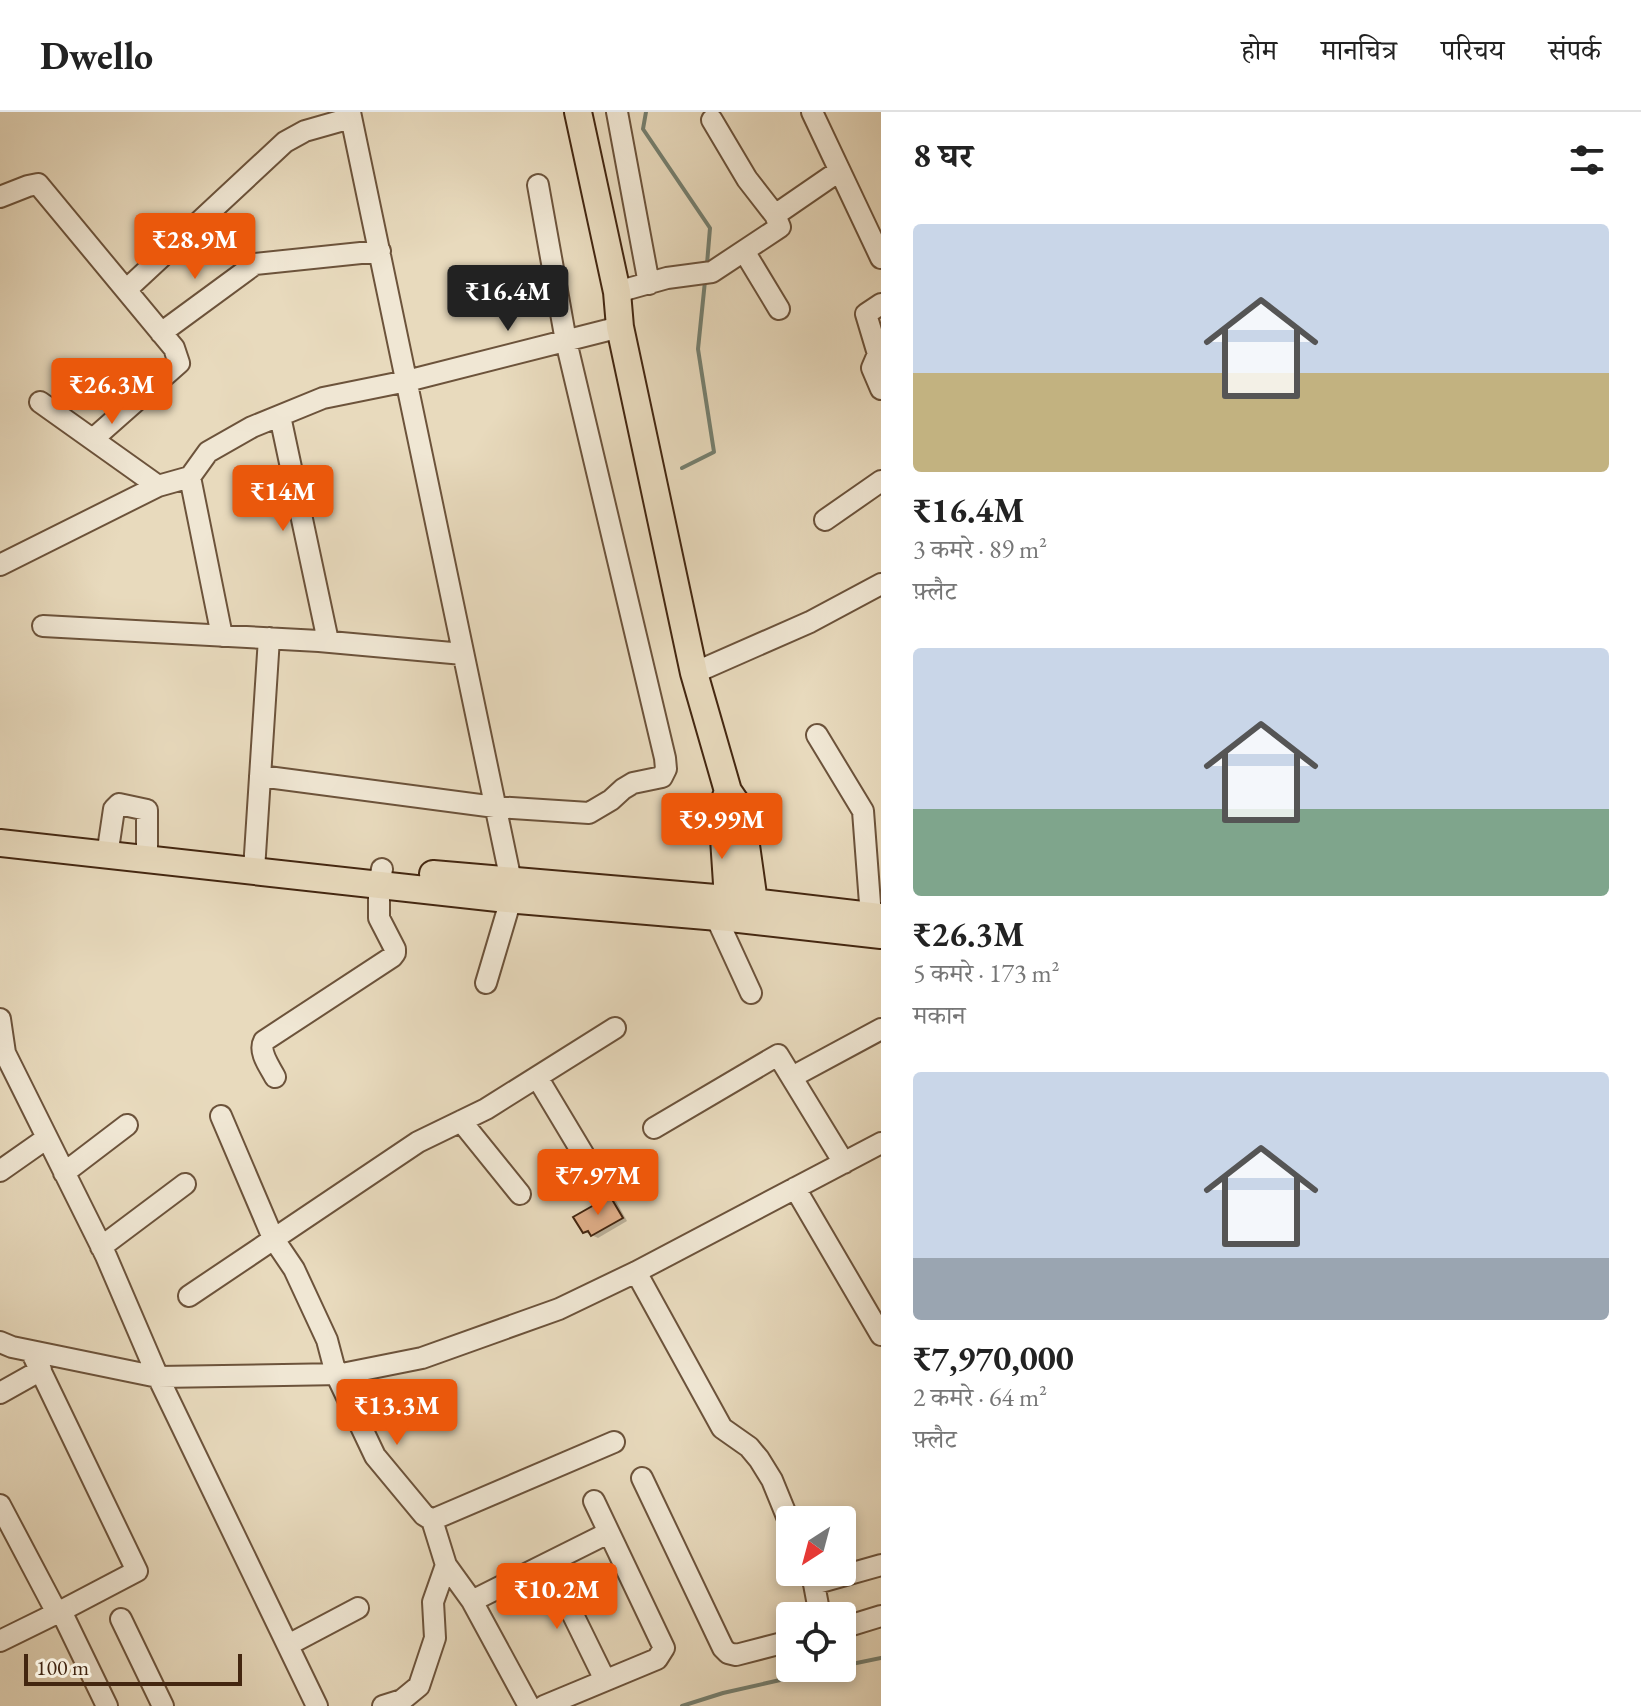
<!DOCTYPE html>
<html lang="hi">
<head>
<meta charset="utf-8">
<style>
  body { margin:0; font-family:"EB Garamond","Noto Serif Devanagari",serif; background:#f2f2f2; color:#222; height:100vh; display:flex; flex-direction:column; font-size:30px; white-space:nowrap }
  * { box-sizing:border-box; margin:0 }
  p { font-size:26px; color:#767676 }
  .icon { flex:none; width:44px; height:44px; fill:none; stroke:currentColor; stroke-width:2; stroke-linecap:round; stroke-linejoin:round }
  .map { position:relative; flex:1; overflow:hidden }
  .sheet { display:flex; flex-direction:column; background:#fff; width:760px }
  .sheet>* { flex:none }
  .needle { width:52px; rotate:216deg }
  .buttons { position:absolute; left:776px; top:1394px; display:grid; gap:16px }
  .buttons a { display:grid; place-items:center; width:80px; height:80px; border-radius:8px; background:#fff; box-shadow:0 4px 12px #0003; font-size:40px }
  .scale { position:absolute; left:24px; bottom:20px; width:218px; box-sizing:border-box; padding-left:8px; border:4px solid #432610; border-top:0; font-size:22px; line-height:28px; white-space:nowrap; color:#432610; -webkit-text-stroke:6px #f0e7d4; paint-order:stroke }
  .price { position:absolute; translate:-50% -68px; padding:0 18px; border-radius:8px; background:#ea580c; color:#fff; font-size:26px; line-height:52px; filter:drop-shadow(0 2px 4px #0008) }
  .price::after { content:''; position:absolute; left:50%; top:48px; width:24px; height:18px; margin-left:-12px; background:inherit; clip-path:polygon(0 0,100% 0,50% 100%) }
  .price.selected { background:#222; color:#fff }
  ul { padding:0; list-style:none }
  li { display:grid; align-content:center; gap:16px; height:424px; padding:0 32px }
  li span { display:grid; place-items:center; height:248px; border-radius:8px; color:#555 }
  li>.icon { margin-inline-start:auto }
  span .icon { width:144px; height:144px; fill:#fffc; stroke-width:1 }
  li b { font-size:34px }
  h2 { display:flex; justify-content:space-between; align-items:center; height:96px; padding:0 32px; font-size:34px }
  header { display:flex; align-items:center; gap:48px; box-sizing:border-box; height:112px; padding:0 40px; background:#fff; border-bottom:2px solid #e0e0e0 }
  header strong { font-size:38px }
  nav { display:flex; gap:44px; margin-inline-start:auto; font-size:28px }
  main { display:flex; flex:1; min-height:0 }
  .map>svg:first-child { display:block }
  .shadow { fill:#0003 }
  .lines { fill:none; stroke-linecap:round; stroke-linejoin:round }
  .stream { stroke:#757f6f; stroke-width:4 }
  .building { fill:#dead87; stroke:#432610; stroke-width:2 }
  .minor-casing { stroke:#6c533b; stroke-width:24 }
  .major-casing { stroke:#432610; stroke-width:30 }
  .minor { stroke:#f0e7d4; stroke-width:20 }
  .major { stroke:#e8dabd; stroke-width:26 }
</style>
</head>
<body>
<header>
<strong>Dwello</strong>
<nav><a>होम</a><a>मानचित्र</a><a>परिचय</a><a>संपर्क</a></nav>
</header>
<main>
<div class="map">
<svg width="881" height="1594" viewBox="0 0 881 1594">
  <rect width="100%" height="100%" fill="#e8dabd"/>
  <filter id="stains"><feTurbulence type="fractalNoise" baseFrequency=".0025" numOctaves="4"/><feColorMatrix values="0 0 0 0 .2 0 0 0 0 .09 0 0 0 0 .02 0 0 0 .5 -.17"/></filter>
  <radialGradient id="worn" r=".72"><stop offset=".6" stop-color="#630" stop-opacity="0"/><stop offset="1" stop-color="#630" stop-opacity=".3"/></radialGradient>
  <!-- shadow -->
  <path class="shadow" d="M610,1086l6,3 11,20 -29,17 -13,-6z"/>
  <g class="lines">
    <!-- stream -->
    <path class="stream" d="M646,0l-3,17 67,99 -3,36
      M682,356l32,-16 -16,-103 7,-68
      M842,1554l39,-8
      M682,1594l41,-13 110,-25"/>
  </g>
  <!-- building -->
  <path class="building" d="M610,1084l13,22 -32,18 -3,-5 -5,2 -10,-16z"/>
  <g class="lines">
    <!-- minor casing -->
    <g class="minor-casing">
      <path id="minor" d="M350,0l161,769v18l-25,84
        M617,0l32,172
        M812,0l69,146
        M712,8l35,59 28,36
        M0,85l28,-11 10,-2 136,164 5,15 -86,76
        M744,139l35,58
        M126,178l159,-148 20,-11 46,-13
        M617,180l50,-14 45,-6 68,-45 -5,-12 64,-44
        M881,192l-15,10 12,40 -6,14 9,21
        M161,221l94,-69 125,-13
        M40,290l118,84
        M280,304l48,225
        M825,408l56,-39
        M0,453l158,-79 32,-9
        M43,514l276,15 144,13
        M222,524l-32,-159 18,-25 44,-25 71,-29 84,-17 213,-54
        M694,561l116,-51 71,-38
        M817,623l46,76 9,119
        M260,664l235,31 94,6 22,-13 12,-11 10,-6 29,-6 4,-8 -1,-11 -99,-417 -28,-156
        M107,744l7,-47 5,-5 28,6v50
        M254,758l15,-232
        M716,805l35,76
        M0,907l5,34 101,203 52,121 159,329
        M275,965c-5,-10 -17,-25 -11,-36l128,-84 3,-4v-4l-16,-31v-33l3,-16
        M537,965l51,85
        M792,965l89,-48
        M221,1004l52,122 21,31 33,71 9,34 39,82 49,59 8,5 182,-78
        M461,1009l59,73
        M654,1016l124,-73 66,108
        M0,1059l47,-33
        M64,1061l63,-48
        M795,1076l86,147
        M101,1135l84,-63
        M636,1160l86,156 27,19 10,12 13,21 18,44
        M189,1184l229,-154 68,-33 129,-81
        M0,1230l12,5 146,30 184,-3 80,-16 137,-49 77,-37 245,-129
        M0,1281l41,-23
        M642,1366l81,170 5,5 8,2 54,-14
        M0,1393l57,108
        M432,1408l14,45 26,36 57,105
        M548,1452l57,116
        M809,1460l5,12 6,32
        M814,1472l67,-19
        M472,1489l136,-68
        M61,1499l46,95
        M121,1507l42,87
        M842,1516l39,-12
        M0,1529l57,-28 80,-42 -106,-220
        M288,1533l70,-37
        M383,1594l19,-6 17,-14 16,-48 -2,-36 13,-37
        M544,1594l113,-47 7,-11 -70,-147"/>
    </g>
    <!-- major casing -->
    <g class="major-casing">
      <path id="major" d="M578,0l39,180 3,35 74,346 34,118 13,19 13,92v17
        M728,679l-6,17 7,106
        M0,731l507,56 223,19 151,17
        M433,762l294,25 154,18"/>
    </g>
    <!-- minor -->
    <use href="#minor" class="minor"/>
    <!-- major -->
    <use href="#major" class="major"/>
  </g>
  <rect width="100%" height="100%" filter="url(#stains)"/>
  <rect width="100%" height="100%" fill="url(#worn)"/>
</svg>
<div class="buttons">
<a><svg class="needle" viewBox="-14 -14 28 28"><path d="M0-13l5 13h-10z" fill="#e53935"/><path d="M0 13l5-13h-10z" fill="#767676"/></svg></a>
<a><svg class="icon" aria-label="locate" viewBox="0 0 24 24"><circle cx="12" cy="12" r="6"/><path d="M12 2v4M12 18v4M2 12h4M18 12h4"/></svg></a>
</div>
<div class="scale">100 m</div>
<b class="price" style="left:195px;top:169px">₹28.9M</b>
<b class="price selected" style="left:508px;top:221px">₹16.4M</b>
<b class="price" style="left:112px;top:314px">₹26.3M</b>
<b class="price" style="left:283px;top:421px">₹14M</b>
<b class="price" style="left:722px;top:749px">₹9.99M</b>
<b class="price" style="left:598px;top:1105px">₹7.97M</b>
<b class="price" style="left:397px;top:1335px">₹13.3M</b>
<b class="price" style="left:557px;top:1519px">₹10.2M</b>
</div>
<section class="sheet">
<h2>8 घर<svg class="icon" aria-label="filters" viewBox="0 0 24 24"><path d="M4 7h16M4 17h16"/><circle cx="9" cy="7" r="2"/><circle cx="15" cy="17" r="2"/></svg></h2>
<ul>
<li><span style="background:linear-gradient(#c9d6e8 60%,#c2b280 0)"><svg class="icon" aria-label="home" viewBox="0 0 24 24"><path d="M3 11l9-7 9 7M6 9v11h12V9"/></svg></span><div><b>₹16.4M</b><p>3 कमरे · 89 m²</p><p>फ़्लैट</p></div></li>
<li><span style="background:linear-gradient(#c9d6e8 65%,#7fa58c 0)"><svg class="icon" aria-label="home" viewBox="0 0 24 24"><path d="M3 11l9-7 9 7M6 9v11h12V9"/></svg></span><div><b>₹26.3M</b><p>5 कमरे · 173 m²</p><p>मकान</p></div></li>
<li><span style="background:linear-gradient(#c9d6e8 75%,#9aa5b1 0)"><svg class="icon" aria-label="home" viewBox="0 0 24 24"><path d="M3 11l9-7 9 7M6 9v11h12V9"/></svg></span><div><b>₹7,970,000</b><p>2 कमरे · 64 m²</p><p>फ़्लैट</p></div></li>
</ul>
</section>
</main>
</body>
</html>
